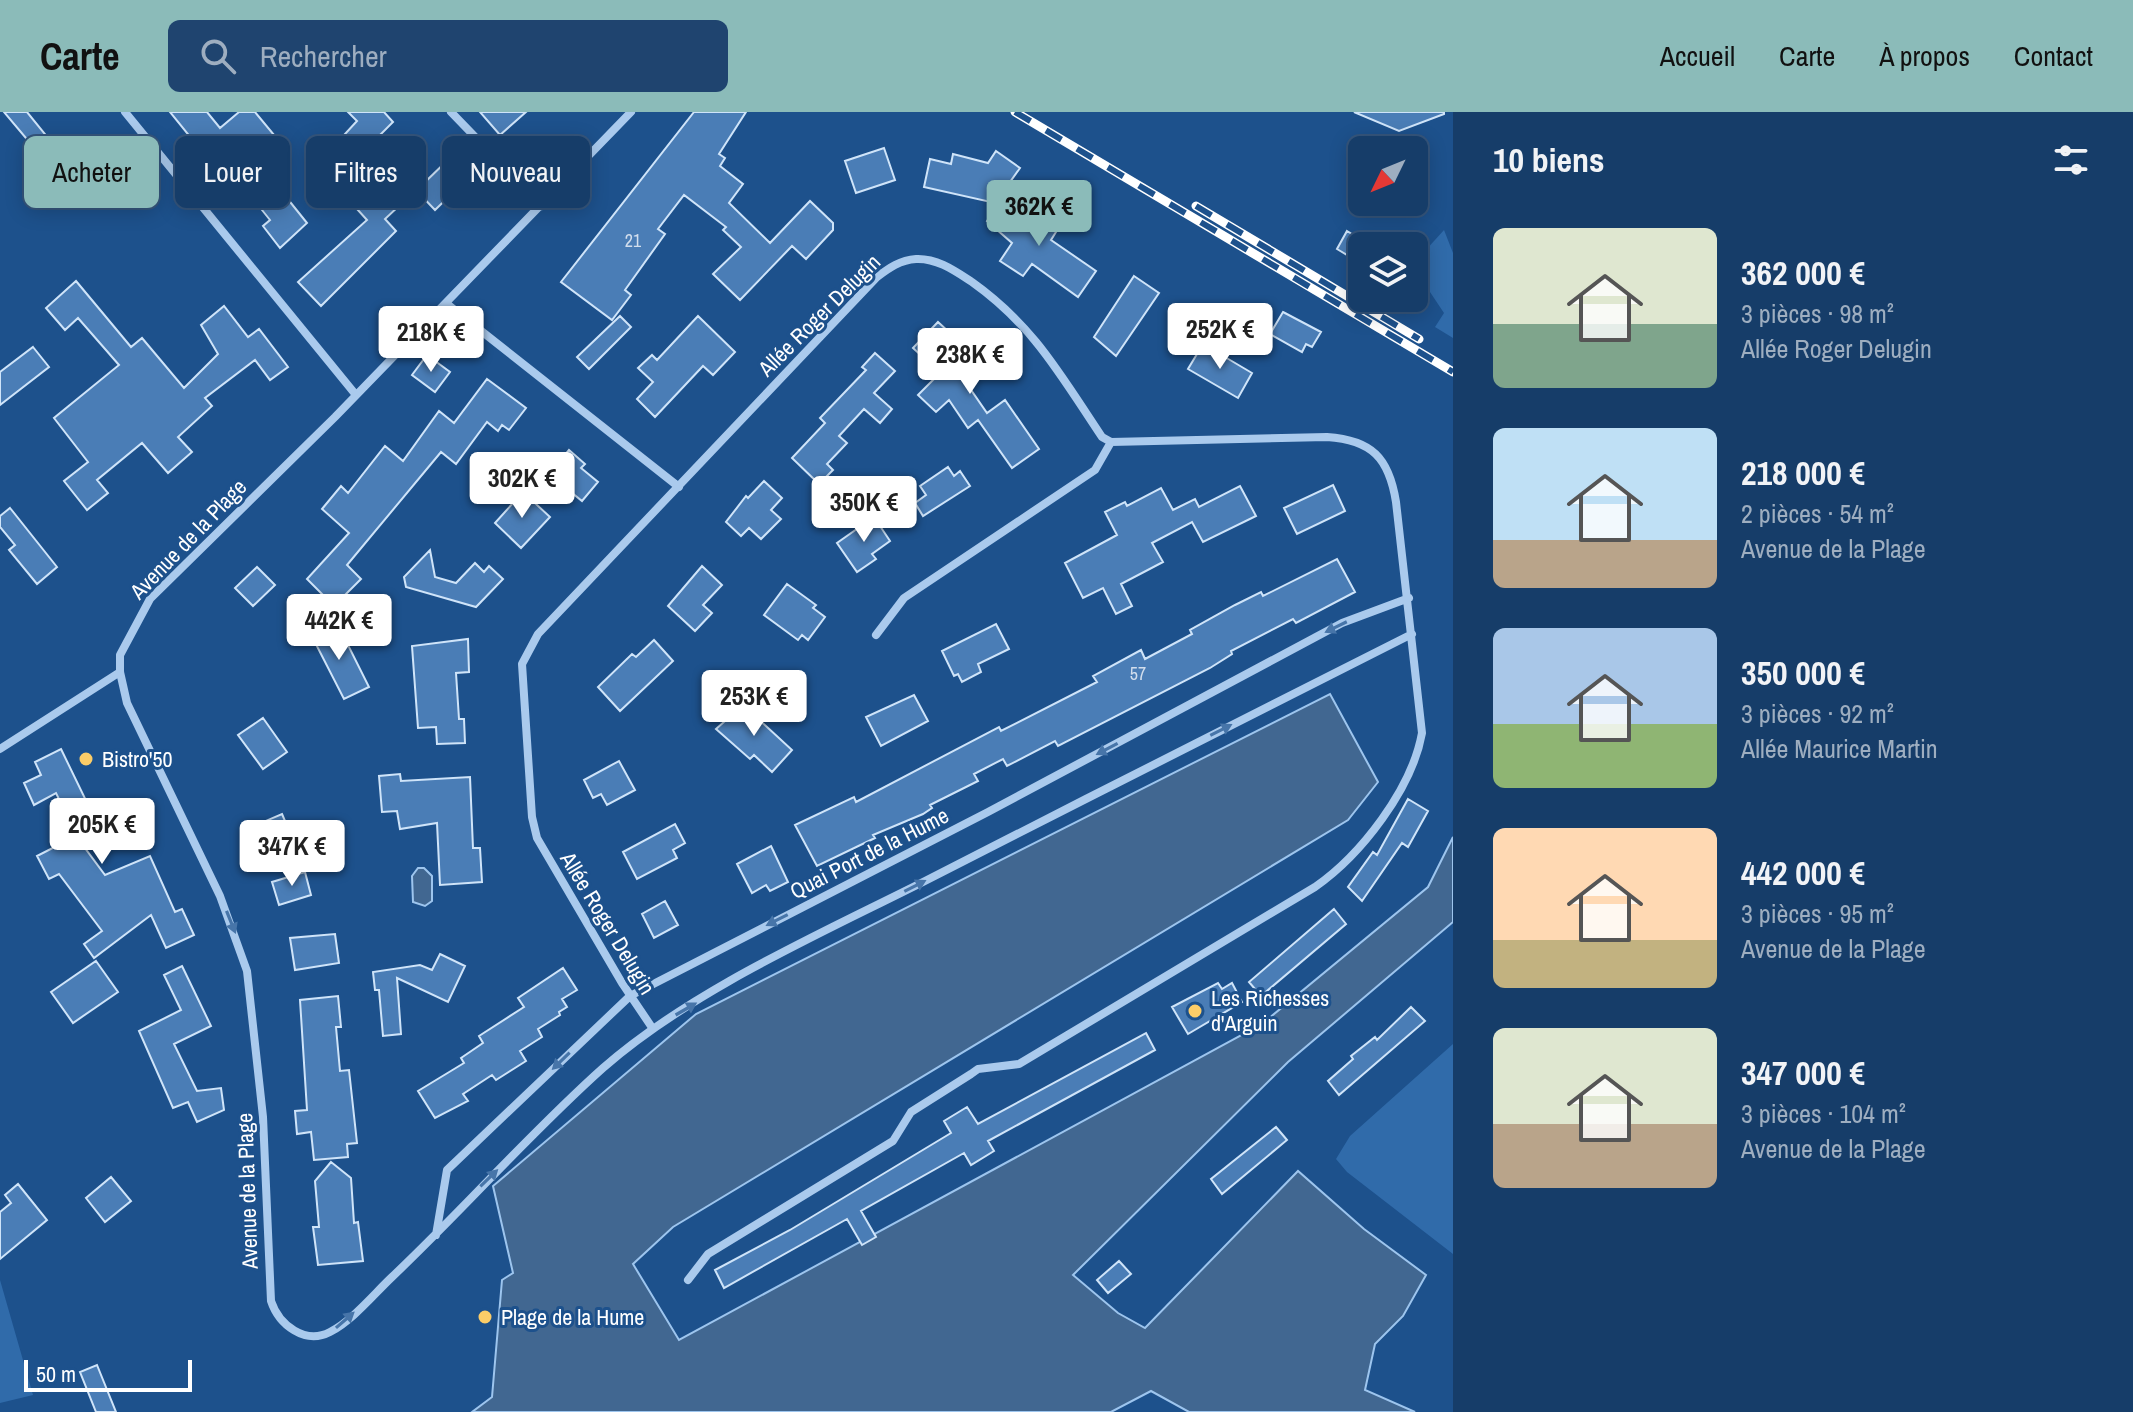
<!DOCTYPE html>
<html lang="fr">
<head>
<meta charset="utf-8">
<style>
  body { margin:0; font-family:"Archivo Narrow",sans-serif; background:#1f446f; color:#f1f3f6; height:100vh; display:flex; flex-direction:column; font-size:30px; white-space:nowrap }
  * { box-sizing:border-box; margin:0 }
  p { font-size:26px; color:#9eaec0 }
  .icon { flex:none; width:44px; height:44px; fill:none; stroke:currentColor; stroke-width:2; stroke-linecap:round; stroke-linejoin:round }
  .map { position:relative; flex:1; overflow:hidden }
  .drawer { display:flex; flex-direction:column; background:#163d69; width:680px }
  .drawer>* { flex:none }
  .hud { position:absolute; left:24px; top:24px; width:760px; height:72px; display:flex; gap:16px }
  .needle { width:52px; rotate:227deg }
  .tools { position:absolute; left:1348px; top:24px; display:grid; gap:16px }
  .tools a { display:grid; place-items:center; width:80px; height:80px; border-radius:12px; background:#163d69; box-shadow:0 4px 20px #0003,0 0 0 2px #35567d; font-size:40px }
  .scale { position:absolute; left:24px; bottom:20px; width:168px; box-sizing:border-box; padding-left:8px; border:4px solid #fff; border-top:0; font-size:22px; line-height:28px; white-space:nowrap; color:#fff; -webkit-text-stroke:6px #1d518c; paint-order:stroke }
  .price { position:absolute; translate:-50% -68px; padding:0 18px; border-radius:8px; background:#fff; color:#222; font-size:26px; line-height:52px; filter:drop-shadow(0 2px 4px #0008) }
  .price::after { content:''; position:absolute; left:50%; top:48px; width:24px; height:18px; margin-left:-12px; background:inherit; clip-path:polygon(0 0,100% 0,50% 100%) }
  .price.selected { background:#8bbbb9; color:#111 }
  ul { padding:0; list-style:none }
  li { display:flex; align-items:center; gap:24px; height:200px; padding:0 40px }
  li span { display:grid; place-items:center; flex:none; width:224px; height:160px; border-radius:12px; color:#555 }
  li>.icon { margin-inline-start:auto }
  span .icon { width:96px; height:96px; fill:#fffc; stroke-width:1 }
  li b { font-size:34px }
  h2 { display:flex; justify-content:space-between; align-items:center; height:96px; padding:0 40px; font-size:34px }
  .pill { padding:0 28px; border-radius:12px; background:#163d69; box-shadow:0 4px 20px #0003,0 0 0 2px #35567d; font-size:28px; line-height:72px }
  .pill.selected { background:#8bbbb9; color:#111 }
  header { display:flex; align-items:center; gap:48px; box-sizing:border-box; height:112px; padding:0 40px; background:#8bbbb9; color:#111 }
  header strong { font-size:38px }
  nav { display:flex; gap:44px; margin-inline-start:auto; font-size:28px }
  .search { width:560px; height:72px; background:#1f446f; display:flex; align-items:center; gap:20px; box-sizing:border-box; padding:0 28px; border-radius:12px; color:#9eaec0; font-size:30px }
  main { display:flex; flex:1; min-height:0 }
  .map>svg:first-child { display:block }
  .green { fill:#306baa }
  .water { fill:#416791; stroke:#9dc5ee; stroke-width:2 }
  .building { fill:#4a7db6; stroke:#cfe4f9; stroke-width:2 }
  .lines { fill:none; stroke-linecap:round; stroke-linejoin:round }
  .minor { stroke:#aacaed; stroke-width:8 }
  .rail-casing { stroke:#fff; stroke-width:9 }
  .rail { stroke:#1d518c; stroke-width:6; stroke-dasharray:18; stroke-linecap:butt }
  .oneway { fill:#4775a9 }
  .poi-dot { fill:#fccd68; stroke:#1d518c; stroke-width:3 }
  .labels { text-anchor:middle; stroke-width:6; stroke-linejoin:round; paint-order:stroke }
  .number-label { font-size:18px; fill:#d2deed }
  .street-label { font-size:22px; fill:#fff; stroke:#1d518c }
  .poi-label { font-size:22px; fill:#fff; stroke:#1d518c; text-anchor:start }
</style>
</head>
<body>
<header>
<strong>Carte</strong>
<div class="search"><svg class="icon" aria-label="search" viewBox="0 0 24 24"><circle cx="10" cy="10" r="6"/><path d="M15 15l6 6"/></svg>Rechercher</div>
<nav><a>Accueil</a><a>Carte</a><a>À propos</a><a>Contact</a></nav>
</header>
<main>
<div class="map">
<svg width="1453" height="1300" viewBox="0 0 1453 1300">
  <rect width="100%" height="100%" fill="#1d518c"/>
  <!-- green -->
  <path class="green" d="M1444,118l9,23v85l-18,-11 9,-14 -24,-36 -5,-15z
    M1453,932v210l-106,-82 -11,-13 14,-23z
    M0,1168l33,115 -33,8z"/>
  <!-- water -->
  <path class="water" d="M1330,582l48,88 -30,38 -675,407 -40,37 46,76 583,-316 166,-137 25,-50v85l-165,140 -215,213 45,38 27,15 153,-157 66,58 62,46 -23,41 -28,28 -10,46 50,22h-226l-38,-21 -40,21h-639l20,-15 10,-117 11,-7 -20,-87 203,-172z
    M418,756h6l8,8v25l-7,5 -12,-4 -1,-26z"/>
  <!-- building -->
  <path class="building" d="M4,0h23l22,27 -13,11z
    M170,0h37l13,16 19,-16h16l24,29 -21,21 49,61 -27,25 -17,-22 7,-6 -24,-30 -8,6z
    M348,0h36l9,10 -30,30 -18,-18 12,-13z
    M480,0h46l-26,23z
    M694,0h52l-27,42 6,4 -5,8 23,18 -14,19 41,40 40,-42 23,22v7l-27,29 -14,-13 -52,54 -27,-26 28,-27 -18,-17 3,-3 -42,-32 -26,34 7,5 -40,56 6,5 -19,25 -51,-38z
    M1354,0h90v2l-45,17z
    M884,36l11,32 -39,13 -11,-32z
    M996,39l24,17 -25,35 -71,-16 6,-28 21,5 2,-10 35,9z
    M454,42l18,20 -37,36 -19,-20 -31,29 11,12 -75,75 -23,-24 69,-62 -10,-11 45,-45 20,21z
    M1002,87l28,19 7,-9 24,15 -10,16 45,31 -18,26 -46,-33 -9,12 -23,-15 12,-18 -25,-22z
    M1347,119l15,9v24l-25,-15z
    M1134,164l25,17 -43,63 -22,-19z
    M76,169l55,66 11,-9 42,50 34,-34 -17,-29 23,-19 24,31 11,-8 29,38 -18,13 -15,-20 -50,38 7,8 -34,31 14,15 -24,21 -26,-30 -45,37 11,13 -21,17 -23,-29 24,-19 -34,-44 65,-53 -41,-47 -13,12 -19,-22z
    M1283,200l38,20 -9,15 -6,-3 -4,8 -32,-18z
    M620,204l11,11 -42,42 -12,-12z
    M698,204l37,36 -22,23 -10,-9 -48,51 -18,-18 16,-17 -15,-14 14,-13 5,5z
    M938,210l36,33 -16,16 29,42 18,-13 34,49 -27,19 -34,-48 -10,8 -19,-28 -13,12 -18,-17 22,-22 -27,-25z
    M1203,232l49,29 -14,25 -50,-29z
    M33,235l16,20 -49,38v-33z
    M875,241l20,18 -21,22 18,16 -12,14 -16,-14 -25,27 8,7 -20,21 6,6 -14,14 -27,-26 33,-35 -5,-5 46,-48 -4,-3z
    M427,243l23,17 -15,20 -23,-17z
    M487,267l39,29 -17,22 -7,-5 -4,6 -11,-9 -31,42 -15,-12 -94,113 14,14 -27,27 -27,-27 42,-46 -27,-24 19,-23 7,7 37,-47 18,15 36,-50 15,12z
    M569,338l16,14 -4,4 17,14 -16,19 -33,-27z
    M948,355l6,9 6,-5 10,15 -47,30 -8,-13 11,-8 -6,-9z
    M764,369l18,17 -11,12 10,9 -20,20 -12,-11 -8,8 -15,-14 20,-26 2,2z
    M1333,373l12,26 -48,23 -13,-26z
    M1240,374l16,30 -53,26 -11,-20 -40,21 11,19 -42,22 11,22 -16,8 -13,-26 -20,10 -18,-35 52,-28 -12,-23 20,-10 2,4 34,-18 12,22 22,-11 4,8z
    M523,380l27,25 -29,31 -26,-25z
    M10,396l47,59 -20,17 -28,-34 6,-5 -15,-18v-11z
    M874,405l16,24 -18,13 4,5 -19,13 -20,-29z
    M430,438l5,27 21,6 19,-20 9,9 5,-6 14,13 -27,28 -70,-20 -2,-10z
    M1337,447l18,33 -59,31 -3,-4 -62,32 1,3 -22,14 -152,78 -3,-5 -48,25 -4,-7 -29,15 4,7 -48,24 2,3 -9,6 -50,21 2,3 -58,28 -22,-41 59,-28 2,5 143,-75 2,4 96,-49 -4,-6 48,-26 4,9 47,-25 -2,-4 45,-25 26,-13 2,4z
    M702,454l20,19 -19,20 9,8 -17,18 -27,-25z
    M257,455l18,18 -22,21 -18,-18z
    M787,472l29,21 -3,3 12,9 -17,23 -6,-5 -4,5 -34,-25z
    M303,501l33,33 10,-5 23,46 -25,12 -43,-84z
    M996,512l13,25 -31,15 3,8 -19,10 -4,-8 -4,2 -12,-25z
    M468,527l1,33 -13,1 3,46h5l1,24 -28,1 -1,-17 -18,1 -6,-82z
    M654,528l19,21 -53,50 -22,-24 34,-33 4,3z
    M914,583l14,26 -47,25 -15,-29z
    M743,593l49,45 -20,22 -18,-17 -4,4 -34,-30z
    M263,606l24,34 -24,17 -25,-34z
    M61,637l30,62 16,-8 14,27 -36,18 20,27 45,-19 25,56 7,-3 12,26 -28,13 -15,-33 -57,43 -10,-14 18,-13 -43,-57 -10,5 -12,-23 39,-20 4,5 -24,-48 -22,12 -10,-22 17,-8 -6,-13z
    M619,649l16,29 -28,15 -6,-11 -8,4 -9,-18z
    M400,662l1,7 69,-4 3,71h7l2,34 -42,3 -3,-62 -37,6 -3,-18 -15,1 -3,-36z
    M1408,687l20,12 -20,36 -6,-4 -40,58 -14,-14 25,-35 4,3z
    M282,702l12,28 -35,16 -12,-29z
    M675,712l10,19 -12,7 4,8 -40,21 -14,-27z
    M771,734l17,36 -18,9 -4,-6 -14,8 -15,-29z
    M305,760l6,23 -32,10 -7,-23z
    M665,789l13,24 -24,13 -12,-24z
    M1334,797l12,15 -85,72 -12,-14z
    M335,822l4,29 -44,7 -5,-32z
    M440,842l25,12 -17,36 -51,-24 4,56 -18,2 -4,-46h-4l-2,-18 47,-7 12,5z
    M96,849l22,31 -45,31 -22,-31z
    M182,854l29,60 -37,18 23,47 24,-3 3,22 -27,12 -9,-20 -15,6 -34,-77 42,-21 -17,-35z
    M563,856l14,22 -15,9 5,8 -8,5 1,3 -22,14 4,8 -22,14 6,10 -30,19 -4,-5 -29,19 5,7 -33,17 -17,-27 46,-28 -3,-5 22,-15 -4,-7 45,-29 -6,-9z
    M1218,871l4,6 10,-6 10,19 -54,32 -16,-27z
    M338,884l3,31h-5l4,44 9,-1 8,73 -10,1 1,13 -34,3 -3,-28 -14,2 -2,-23 12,-1 -7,-110z
    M1411,895l14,14 -86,74 -11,-14 25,-22 -2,-3 24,-19 2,3z
    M1146,921l9,17 -167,91 6,10 -23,14 -7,-12 -103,58 15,26 -14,8 -15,-26 -123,69 -9,-18 75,-40 161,-97 -7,-12 23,-14 11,17z
    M1276,1015l11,13 -65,54 -11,-15z
    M331,1050l20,16 3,45 4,-1 5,39 -45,4 -5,-38h6l-4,-46z
    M111,1065l20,24 -26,21 -19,-24z
    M18,1072l29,36 -47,39v-47l11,-9 -6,-8z
    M1119,1149l12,13 -23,19 -11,-13z
    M97,1253l19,47h-20l-16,-40z"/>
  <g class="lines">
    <!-- minor -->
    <path class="minor" d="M125,0l231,283
      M451,0l91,94
      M631,0l-296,305 -185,182 -30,56v17l7,31 93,193 27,75 16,146 8,184c8,24 34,44 59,31 23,-12 43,-37 62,-55 72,-68 137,-143 211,-209 89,-78 217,-134 322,-187 162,-83 325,-165 487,-247
      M447,192l232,183
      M876,523l28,-37 191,-128 16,-28
      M0,637l120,-77
      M653,917l-31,-46 -85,-145 -5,-21 -10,-153 16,-30 339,-357c12,-9 23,-17 39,-18 21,-1 39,12 56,23 62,44 89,94 130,155l9,5 216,-5c45,3 62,21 69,65l26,231c-10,56 -61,122 -107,154l-296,177 -41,5 -7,5 -60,38 -18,29 -185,113 -20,26
      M436,1123l11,-65 183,-174 358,-184 354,-189 67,-25"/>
    <!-- rail casing -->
    <g class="rail-casing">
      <path id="rail" d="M1015,0l438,260
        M1196,94l223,133"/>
    </g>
    <!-- rail -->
    <use href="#rail" class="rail"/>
  </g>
  <!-- one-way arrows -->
  <defs><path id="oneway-solid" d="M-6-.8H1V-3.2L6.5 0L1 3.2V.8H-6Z" transform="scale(2)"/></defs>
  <g class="oneway">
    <use href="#oneway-solid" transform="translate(1336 515) rotate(154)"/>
    <use href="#oneway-solid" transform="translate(1221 618) rotate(-27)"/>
    <use href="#oneway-solid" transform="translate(1107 637) rotate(152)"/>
    <use href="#oneway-solid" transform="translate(915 774) rotate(-27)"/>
    <use href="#oneway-solid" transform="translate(777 808) rotate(153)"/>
    <use href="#oneway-solid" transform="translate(231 810) rotate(68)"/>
    <use href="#oneway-solid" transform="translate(686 897) rotate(-30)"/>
    <use href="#oneway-solid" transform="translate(561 949) rotate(136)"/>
    <use href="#oneway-solid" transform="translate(489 1066) rotate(-44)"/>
    <use href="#oneway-solid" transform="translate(345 1208) rotate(-41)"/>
  </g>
  <!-- markers -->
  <g class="poi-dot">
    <circle cx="86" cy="647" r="8"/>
    <circle cx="1195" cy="899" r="8"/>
    <circle cx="485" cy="1205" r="8"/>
  </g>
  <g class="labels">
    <!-- number labels -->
    <g class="number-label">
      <text x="633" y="135">21</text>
      <text x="1138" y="568">57</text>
    </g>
    <!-- street labels -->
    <g class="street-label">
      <text transform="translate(819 203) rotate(-45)" y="8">Allée Roger Delugin</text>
      <text transform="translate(188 427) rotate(-46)" y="8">Avenue de la Plage</text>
      <text transform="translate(869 741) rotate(-27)" y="8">Quai Port de la Hume</text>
      <text transform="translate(608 811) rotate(59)" y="8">Allée Roger Delugin</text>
      <text transform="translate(247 1079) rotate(-92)" y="8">Avenue de la Plage</text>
    </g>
    <!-- poi labels -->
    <g class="poi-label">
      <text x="102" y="655">Bistro'50</text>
      <text x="1211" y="894">Les Richesses<tspan x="1211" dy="25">d'Arguin</tspan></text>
      <text x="501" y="1213">Plage de la Hume</text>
    </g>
  </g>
</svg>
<div class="tools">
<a><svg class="needle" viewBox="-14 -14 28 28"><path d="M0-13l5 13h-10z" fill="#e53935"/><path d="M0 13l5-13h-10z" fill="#9eaec0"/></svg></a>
<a><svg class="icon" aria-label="layers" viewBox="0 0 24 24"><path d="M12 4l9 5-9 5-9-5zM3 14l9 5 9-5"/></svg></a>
</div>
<div class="scale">50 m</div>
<b class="price selected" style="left:1039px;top:136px">362K €</b>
<b class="price" style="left:1220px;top:259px">252K €</b>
<b class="price" style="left:431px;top:262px">218K €</b>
<b class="price" style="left:970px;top:284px">238K €</b>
<b class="price" style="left:522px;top:408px">302K €</b>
<b class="price" style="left:864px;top:432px">350K €</b>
<b class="price" style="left:339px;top:550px">442K €</b>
<b class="price" style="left:754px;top:626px">253K €</b>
<b class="price" style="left:102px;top:754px">205K €</b>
<b class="price" style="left:292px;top:776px">347K €</b>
<div class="hud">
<a class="pill selected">Acheter</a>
<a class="pill">Louer</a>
<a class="pill">Filtres</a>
<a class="pill">Nouveau</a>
</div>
</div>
<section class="drawer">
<h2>10 biens<svg class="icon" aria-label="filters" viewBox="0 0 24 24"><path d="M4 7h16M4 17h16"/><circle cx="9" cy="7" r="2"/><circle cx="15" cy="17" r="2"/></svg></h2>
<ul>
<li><span style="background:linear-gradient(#dfe7d0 60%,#7fa58c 0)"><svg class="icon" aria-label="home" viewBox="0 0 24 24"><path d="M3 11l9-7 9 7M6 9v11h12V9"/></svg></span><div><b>362 000 €</b><p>3 pièces · 98 m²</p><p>Allée Roger Delugin</p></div></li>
<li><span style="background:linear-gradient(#bfe0f5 70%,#b9a48a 0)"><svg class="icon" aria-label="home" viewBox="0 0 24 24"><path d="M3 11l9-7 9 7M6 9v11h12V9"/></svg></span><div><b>218 000 €</b><p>2 pièces · 54 m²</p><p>Avenue de la Plage</p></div></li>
<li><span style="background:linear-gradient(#a9c7e8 60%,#8fb573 0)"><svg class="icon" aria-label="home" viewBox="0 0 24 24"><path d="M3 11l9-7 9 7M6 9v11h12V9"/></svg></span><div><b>350 000 €</b><p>3 pièces · 92 m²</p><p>Allée Maurice Martin</p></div></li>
<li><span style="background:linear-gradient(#ffd9b3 70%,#c2b280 0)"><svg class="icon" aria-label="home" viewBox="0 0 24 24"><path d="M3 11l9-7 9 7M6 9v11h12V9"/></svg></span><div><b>442 000 €</b><p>3 pièces · 95 m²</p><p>Avenue de la Plage</p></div></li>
<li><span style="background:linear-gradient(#dfe7d0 60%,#b9a48a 0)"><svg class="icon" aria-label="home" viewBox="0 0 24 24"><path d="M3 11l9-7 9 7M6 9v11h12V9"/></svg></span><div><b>347 000 €</b><p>3 pièces · 104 m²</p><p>Avenue de la Plage</p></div></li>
</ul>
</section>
</main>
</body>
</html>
